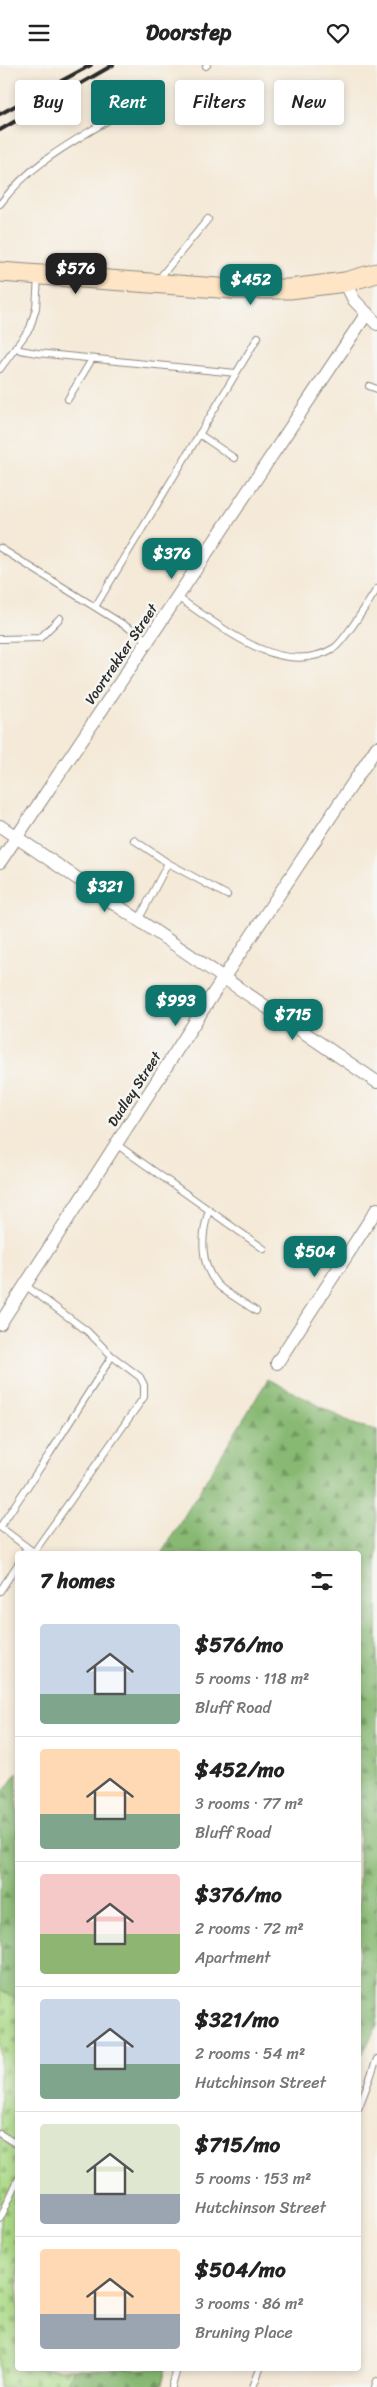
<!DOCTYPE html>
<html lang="en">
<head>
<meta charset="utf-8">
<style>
  body { margin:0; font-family:Sriracha,sans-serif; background:#f2f2f2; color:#222; height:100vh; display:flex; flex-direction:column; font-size:19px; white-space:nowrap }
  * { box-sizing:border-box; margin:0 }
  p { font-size:16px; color:#767676 }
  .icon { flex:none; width:28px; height:28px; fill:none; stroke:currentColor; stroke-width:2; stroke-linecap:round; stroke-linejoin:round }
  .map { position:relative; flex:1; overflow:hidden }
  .panel { position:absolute; left:15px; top:1486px; width:346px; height:820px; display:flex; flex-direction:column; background:#fff; border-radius:5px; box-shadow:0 2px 8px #0003 }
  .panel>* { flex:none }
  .guide { position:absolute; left:15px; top:15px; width:348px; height:45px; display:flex; gap:10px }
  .price { position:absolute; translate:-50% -42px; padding:0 11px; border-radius:10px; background:#0f766e; color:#fff; font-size:16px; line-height:32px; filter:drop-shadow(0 1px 2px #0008) }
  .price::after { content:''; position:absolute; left:50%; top:30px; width:15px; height:11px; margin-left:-8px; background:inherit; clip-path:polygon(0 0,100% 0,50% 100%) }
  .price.on { background:#222; color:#fff }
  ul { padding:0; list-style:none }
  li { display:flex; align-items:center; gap:15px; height:125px; padding:0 25px }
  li+li { border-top:1px solid #e0e0e0 }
  li span { display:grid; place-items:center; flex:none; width:140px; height:100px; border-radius:5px; color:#555 }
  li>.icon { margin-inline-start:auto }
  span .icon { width:60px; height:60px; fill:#fffc; stroke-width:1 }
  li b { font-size:21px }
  h2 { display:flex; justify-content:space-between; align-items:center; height:60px; padding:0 25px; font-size:21px }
  .tag { padding:0 18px; border-radius:5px; background:#fff; box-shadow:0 2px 8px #0003; font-size:18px; line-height:45px }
  .tag.on { background:#0f766e; color:#fff }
  header { display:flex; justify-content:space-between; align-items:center; height:65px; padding:0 25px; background:#fff; font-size:22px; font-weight:800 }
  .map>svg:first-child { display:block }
  .forest { fill:url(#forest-firs); stroke:#5a724f }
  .cemetery { fill:url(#cemetery-stones); stroke:#6b8258 }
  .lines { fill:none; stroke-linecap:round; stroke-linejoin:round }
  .lane-casing { stroke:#908a81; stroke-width:8 }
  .street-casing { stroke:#908a81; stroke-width:14 }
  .secondary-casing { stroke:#908a81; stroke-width:21 }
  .lane { stroke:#fff; stroke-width:6 }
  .street { stroke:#fff; stroke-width:12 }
  .secondary { stroke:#fde5c5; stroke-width:19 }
  .rail { stroke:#2b2b2b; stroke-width:4 }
  .labels { text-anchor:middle; stroke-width:5; stroke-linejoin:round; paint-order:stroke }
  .street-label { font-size:14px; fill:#2b2b2b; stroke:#f6f6f2 }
</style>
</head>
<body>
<header><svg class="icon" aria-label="menu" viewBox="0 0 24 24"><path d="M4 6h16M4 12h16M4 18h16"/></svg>Doorstep<svg class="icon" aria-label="heart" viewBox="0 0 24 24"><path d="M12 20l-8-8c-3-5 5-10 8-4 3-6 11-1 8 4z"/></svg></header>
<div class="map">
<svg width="377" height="2322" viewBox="0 0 377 2322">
  <defs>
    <pattern id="forest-firs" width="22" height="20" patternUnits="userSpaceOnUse" patternTransform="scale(1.25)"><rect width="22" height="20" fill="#88b973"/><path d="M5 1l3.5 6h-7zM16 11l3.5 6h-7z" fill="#6f975f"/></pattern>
    <pattern id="cemetery-stones" width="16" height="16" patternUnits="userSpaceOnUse" patternTransform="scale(1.25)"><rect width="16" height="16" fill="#abd986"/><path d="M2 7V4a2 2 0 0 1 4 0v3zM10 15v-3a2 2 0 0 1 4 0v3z" fill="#93ba74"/></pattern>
  </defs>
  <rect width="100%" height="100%" fill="#f6f6f2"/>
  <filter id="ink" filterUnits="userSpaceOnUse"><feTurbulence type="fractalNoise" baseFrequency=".02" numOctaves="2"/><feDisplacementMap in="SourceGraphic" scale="10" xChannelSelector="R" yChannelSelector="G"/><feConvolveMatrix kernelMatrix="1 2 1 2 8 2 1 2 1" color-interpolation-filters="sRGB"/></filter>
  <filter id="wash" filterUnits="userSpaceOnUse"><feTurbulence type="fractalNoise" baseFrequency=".0096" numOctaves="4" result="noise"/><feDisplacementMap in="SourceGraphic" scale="20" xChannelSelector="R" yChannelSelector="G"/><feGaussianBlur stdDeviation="1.12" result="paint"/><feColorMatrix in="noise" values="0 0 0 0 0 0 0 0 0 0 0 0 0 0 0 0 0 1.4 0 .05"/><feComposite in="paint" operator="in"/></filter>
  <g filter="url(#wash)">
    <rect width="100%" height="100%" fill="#f5e9d7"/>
    <!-- forest -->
    <path class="forest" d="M268,1314l88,46 21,5v595l-14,28 -4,1v-500h-198z
      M17,1708v227l-17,-10v-194z
      M73,2304h93l-5,18h-96z"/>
    <!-- cemetery -->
    <path class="cemetery" d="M0,1925l18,10v369h55l-8,18h-65z"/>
  </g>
  <g filter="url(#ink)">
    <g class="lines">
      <!-- lane casing -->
      <g class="lane-casing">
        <path id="lane" d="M206,1l1,-1
          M0,139c30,-40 72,-62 114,-87
          M157,216l51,-62
          M16,281l4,4 17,3 199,20
          M0,304l30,-41 6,-20 2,-31
          M369,321l8,3
          M68,334l24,-40
          M199,369l35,24
          M0,483l148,92
          M177,532c43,28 104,83 157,51 10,-6 35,-47 43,-59
          M95,542l163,-270
          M0,574l40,-1 20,-20
          M134,775l34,23 -29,56
          M168,798l59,32
          M116,1079l148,105
          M209,1145c-8,25 -10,57 11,77 11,9 25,16 36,24
          M25,1220l62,46 25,25 28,21 4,8v12l-110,155
          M0,1462l50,-74 62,-97
          M0,1462l36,27
          M23,1489l4,-7
          M0,1526l18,-27
          M359,2042l18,-48
          M0,2069l18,11
          M0,2154l18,-39
          M172,2322l5,-18
          M253,2322l7,-18
          M375,2322l2,-6"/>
      </g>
      <!-- street casing -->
      <g class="street-casing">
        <path id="street" d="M345,217l9,18 23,24
          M0,761l377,256
          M0,797l367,-549
          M0,1259l224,-347 153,-230
          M277,1298l100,-154"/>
      </g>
      <!-- secondary casing -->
      <g class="secondary-casing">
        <path id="secondary" d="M0,207l232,17h58l55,-7 32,-9"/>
      </g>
      <!-- lane -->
      <use href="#lane" class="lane"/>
      <!-- street -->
      <use href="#street" class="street"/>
      <!-- secondary -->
      <use href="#secondary" class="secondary"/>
      <!-- rail -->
      <path class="rail" d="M0,49l91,-49
        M0,65l113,-65"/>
    </g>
  </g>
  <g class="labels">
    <!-- street labels -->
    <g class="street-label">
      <text transform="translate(121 589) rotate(-56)" y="5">Voortrekker Street</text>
      <text transform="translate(134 1024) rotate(-57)" y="5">Dudley Street</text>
    </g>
  </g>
</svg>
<b class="price on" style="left:76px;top:230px">$576</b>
<b class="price" style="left:251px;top:241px">$452</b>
<b class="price" style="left:172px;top:515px">$376</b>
<b class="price" style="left:105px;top:848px">$321</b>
<b class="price" style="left:176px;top:962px">$993</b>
<b class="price" style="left:293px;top:976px">$715</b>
<b class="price" style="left:315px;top:1213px">$504</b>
<div class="guide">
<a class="tag">Buy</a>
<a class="tag on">Rent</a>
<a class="tag">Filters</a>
<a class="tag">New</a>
</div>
<section class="panel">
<h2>7 homes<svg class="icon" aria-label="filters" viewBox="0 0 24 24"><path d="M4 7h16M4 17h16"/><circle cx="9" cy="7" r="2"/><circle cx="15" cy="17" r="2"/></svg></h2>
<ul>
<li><span style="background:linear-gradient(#c9d6e8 70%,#7fa58c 0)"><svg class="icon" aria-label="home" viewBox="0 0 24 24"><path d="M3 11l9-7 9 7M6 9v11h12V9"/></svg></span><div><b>$576/mo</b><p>5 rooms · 118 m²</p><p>Bluff Road</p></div></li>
<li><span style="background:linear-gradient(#ffd9b3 65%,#7fa58c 0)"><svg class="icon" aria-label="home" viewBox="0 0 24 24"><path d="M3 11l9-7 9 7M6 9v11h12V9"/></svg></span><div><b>$452/mo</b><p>3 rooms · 77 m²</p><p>Bluff Road</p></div></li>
<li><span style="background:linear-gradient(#f6c9c9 60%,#8fb573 0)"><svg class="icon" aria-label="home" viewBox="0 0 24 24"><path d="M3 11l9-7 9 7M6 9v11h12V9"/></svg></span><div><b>$376/mo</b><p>2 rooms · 72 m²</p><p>Apartment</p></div></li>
<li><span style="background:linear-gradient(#c9d6e8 65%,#7fa58c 0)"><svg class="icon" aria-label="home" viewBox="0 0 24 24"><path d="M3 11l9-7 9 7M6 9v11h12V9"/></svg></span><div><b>$321/mo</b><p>2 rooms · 54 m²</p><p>Hutchinson Street</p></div></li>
<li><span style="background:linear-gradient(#dfe7d0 70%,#9aa5b1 0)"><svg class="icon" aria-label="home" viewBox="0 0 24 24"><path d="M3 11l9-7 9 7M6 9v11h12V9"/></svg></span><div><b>$715/mo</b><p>5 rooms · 153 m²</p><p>Hutchinson Street</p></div></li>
<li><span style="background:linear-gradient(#ffd9b3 65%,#9aa5b1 0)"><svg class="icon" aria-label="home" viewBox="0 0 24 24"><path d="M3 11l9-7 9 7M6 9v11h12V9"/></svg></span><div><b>$504/mo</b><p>3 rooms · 86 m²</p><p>Bruning Place</p></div></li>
</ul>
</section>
</div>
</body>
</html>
